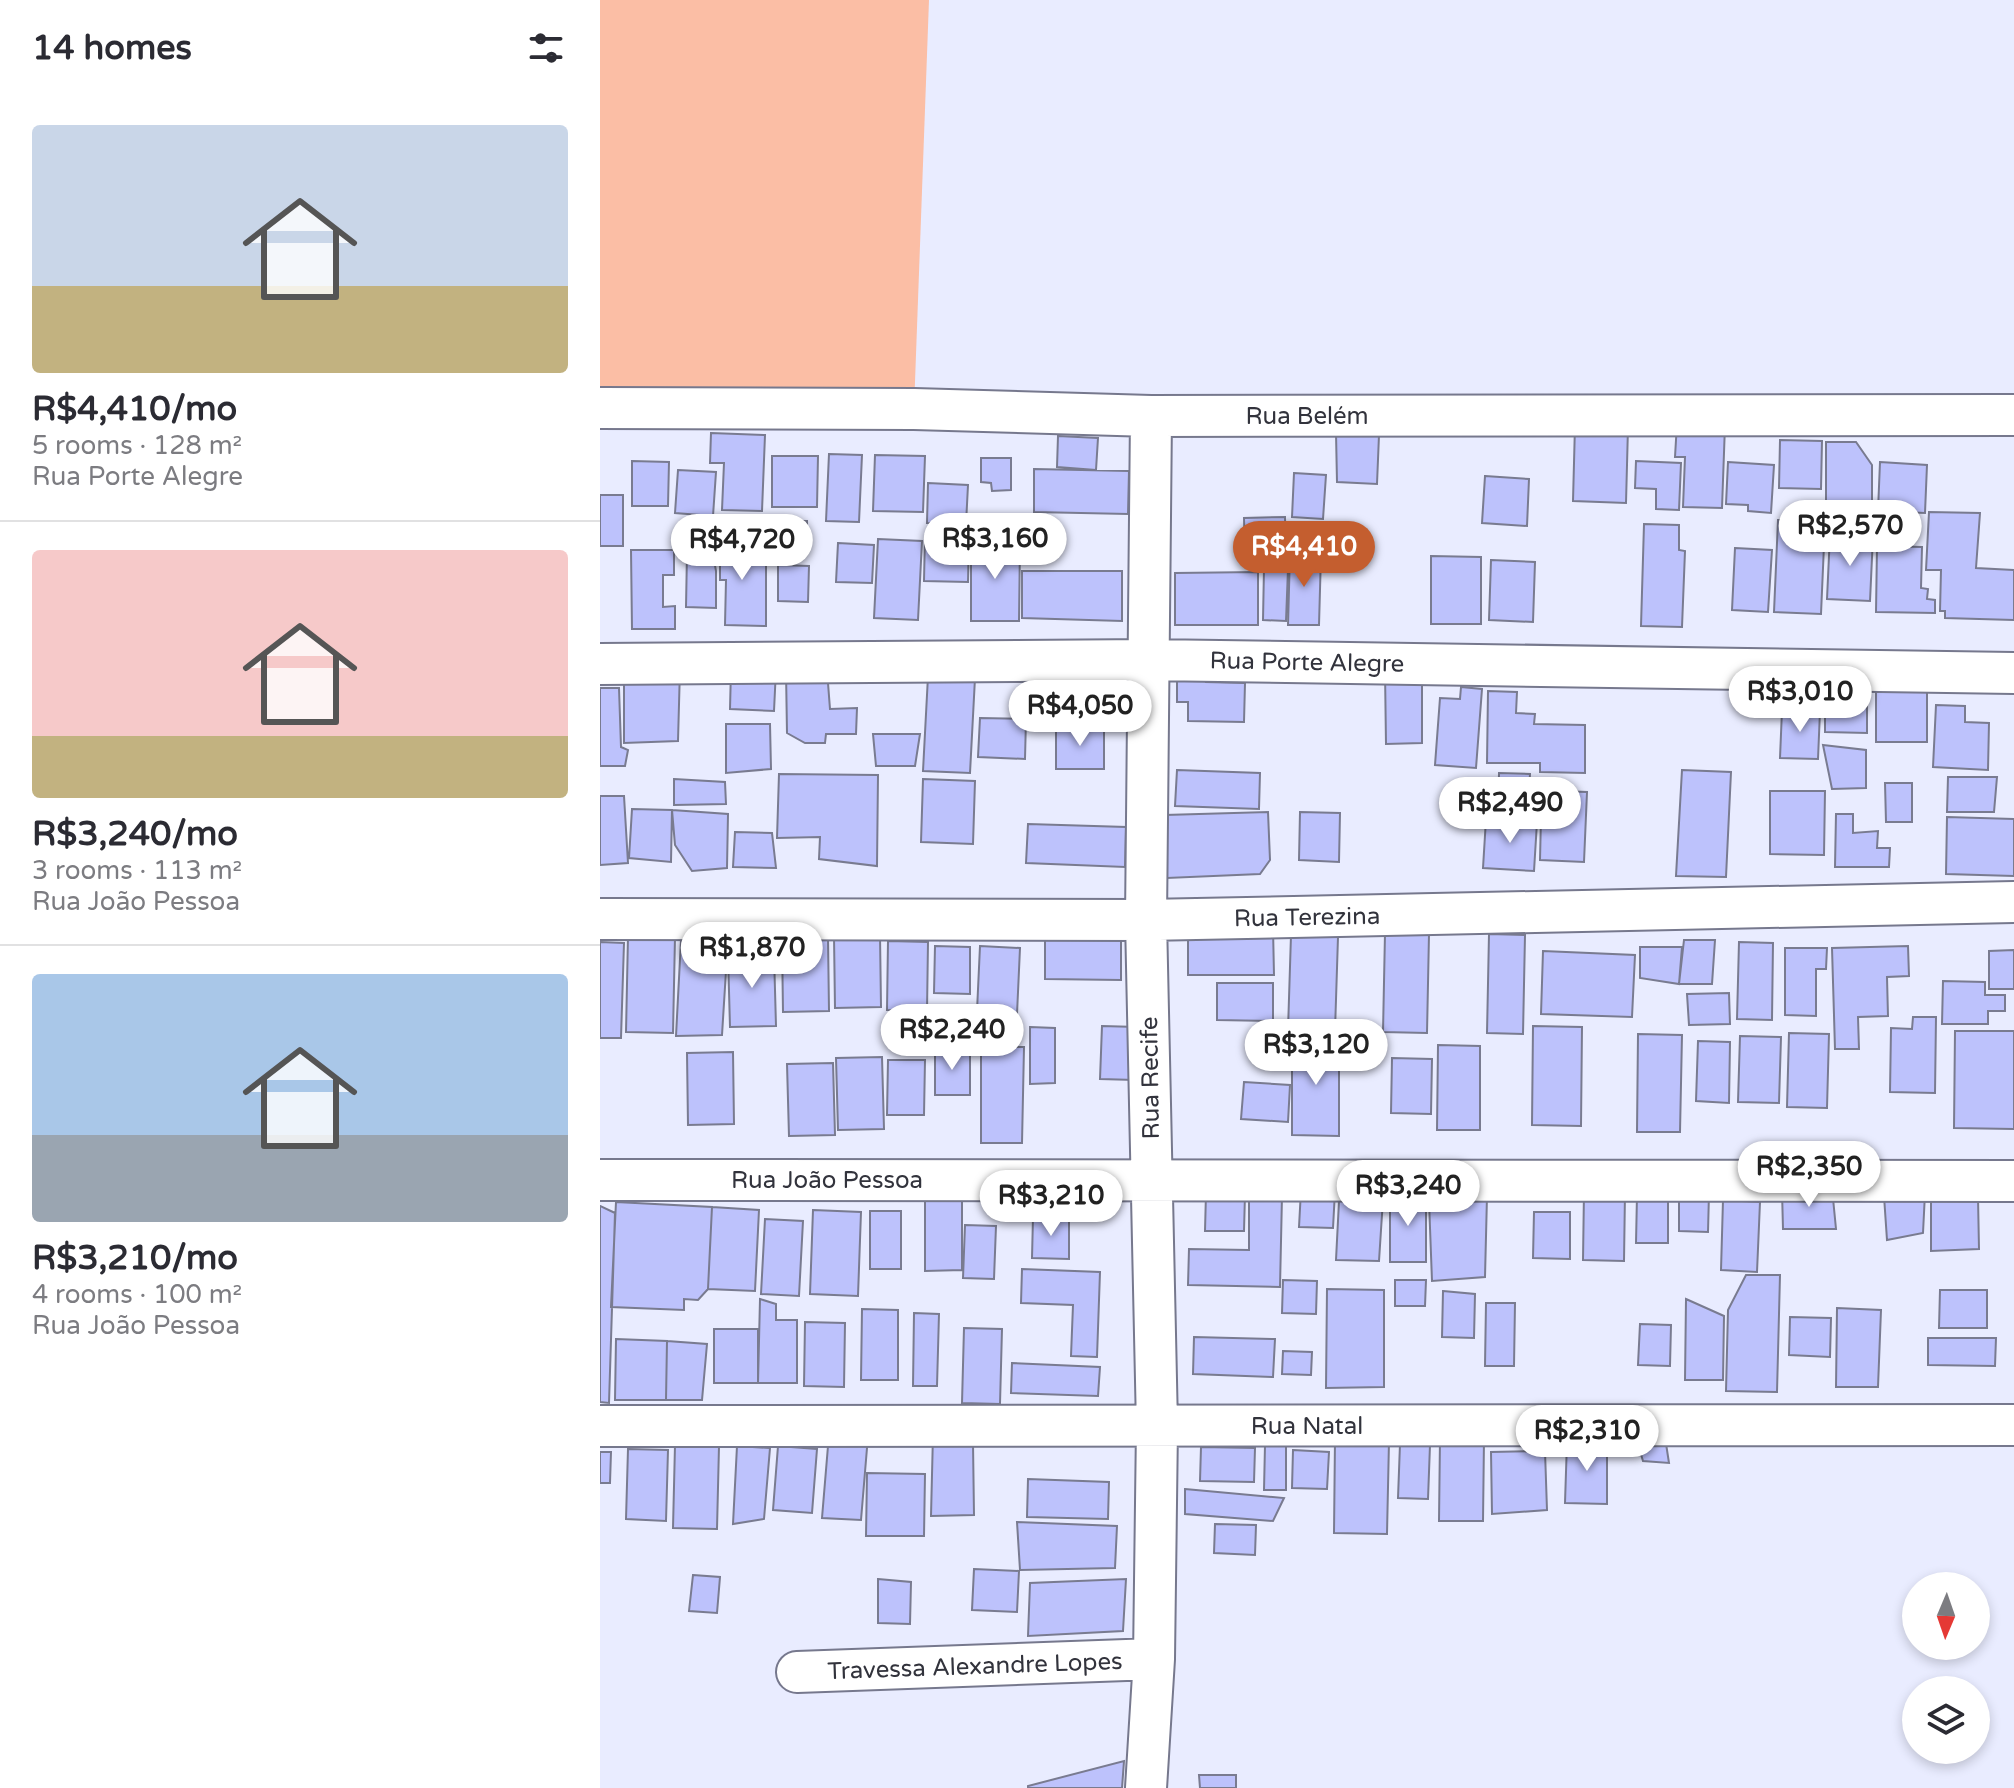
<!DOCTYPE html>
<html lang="en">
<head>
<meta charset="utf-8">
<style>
  body { margin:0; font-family:"Varela Round",sans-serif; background:#f2f2f3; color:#2b2b33; height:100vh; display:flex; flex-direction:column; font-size:30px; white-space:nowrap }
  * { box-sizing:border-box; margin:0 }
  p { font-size:26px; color:#7c7c81 }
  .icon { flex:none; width:44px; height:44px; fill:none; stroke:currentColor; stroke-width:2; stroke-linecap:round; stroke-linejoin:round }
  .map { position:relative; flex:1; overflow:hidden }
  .details { display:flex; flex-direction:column; background:#fff; width:600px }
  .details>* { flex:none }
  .needle { width:52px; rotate:182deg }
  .controls { position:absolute; left:1302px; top:1572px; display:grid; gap:16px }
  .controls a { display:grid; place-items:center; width:88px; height:88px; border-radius:50%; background:#fff; box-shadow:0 4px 12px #0003; font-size:40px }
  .price { position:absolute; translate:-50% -68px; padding:0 18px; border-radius:28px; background:#fff; color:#222; font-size:26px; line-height:52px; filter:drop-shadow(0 2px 4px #0008) }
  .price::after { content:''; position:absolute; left:50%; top:48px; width:24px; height:18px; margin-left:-12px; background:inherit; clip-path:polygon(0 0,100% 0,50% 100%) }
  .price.active { background:#c45e2f; color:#fff }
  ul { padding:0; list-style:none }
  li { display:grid; align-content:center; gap:16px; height:424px; padding:0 32px }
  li+li { border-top:2px solid #e1e1e2 }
  li span { display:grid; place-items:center; height:248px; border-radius:8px; color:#555 }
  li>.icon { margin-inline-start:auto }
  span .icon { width:144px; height:144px; fill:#fffc; stroke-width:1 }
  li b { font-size:34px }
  h2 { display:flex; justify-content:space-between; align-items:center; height:96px; padding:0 32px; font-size:34px }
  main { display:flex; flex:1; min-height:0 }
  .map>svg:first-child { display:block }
  .green { fill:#fbbea5 }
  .building { fill:#bdc2fc; stroke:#797b90; stroke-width:2 }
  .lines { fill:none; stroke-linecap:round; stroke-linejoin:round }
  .street-casing { stroke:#76788d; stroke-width:44 }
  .street { stroke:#fff; stroke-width:40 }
  .labels { text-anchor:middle; stroke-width:6; stroke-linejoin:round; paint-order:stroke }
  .street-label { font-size:24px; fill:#32333c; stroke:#fff }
</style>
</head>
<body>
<main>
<section class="details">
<h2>14 homes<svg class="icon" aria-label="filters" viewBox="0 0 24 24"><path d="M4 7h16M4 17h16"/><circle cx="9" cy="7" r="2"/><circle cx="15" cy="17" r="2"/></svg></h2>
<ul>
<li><span style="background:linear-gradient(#c9d6e8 65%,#c2b280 0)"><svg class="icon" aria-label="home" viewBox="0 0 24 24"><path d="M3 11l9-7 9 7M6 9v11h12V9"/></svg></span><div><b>R$4,410/mo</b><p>5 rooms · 128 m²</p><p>Rua Porte Alegre</p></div></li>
<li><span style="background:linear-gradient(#f6c9c9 75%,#c2b280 0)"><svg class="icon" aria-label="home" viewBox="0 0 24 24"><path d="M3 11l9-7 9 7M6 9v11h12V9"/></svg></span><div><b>R$3,240/mo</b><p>3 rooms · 113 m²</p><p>Rua João Pessoa</p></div></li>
<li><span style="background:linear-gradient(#a9c7e8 65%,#9aa5b1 0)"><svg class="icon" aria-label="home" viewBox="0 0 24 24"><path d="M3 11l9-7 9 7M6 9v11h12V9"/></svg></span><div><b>R$3,210/mo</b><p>4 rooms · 100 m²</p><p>Rua João Pessoa</p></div></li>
</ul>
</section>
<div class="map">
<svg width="1414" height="1788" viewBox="0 0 1414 1788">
  <rect width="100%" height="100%" fill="#e9ecff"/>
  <!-- green -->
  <path class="green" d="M0,0h329l-15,409 -314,-11z"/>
  <!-- building -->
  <path class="building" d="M1077,423l48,2 -3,83 -39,-1 2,-50h-10z
    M975,425l53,2 -2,76 -53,-2z
    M111,433l54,2 -3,76 -40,-1 2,-47h-14z
    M736,433l43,2 -2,49 -40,-2z
    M458,436l40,2 -2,32 -39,-3z
    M1180,440l42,1 -1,48 -42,-1z
    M1226,442h30l16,23v39h-46z
    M229,454l33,1 -3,67 -33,-1z
    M275,455l50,1 -2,56 -50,-1z
    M172,456h46l-1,51h-45z
    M381,458h30v32l-19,1 -1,-8 -10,-1z
    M32,461l37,1 -1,44h-36z
    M1036,461l45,2 -2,47 -23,-1v-20l-21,-1z
    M1128,462l46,3 -3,48 -23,-2v-6l-22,-1z
    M1280,462l47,3 -2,48 -47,-2z
    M434,469l95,2 -1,43 -94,-2z
    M78,470l38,2 -3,44 -38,-3z
    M694,473l32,2 -3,44 -31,-2z
    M885,476l44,3 -2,47 -45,-3z
    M328,483l40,2 -2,39 -39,-1z
    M0,495h23v51h-23z
    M1329,512l51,1 -4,55 38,2v50l-69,-2v-7h-5l1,-41h-15z
    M685,517l1,41 -41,1 -1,-41z
    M1178,520l47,2 -4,92 -47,-2z
    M174,521h33v32h-33z
    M1044,524l35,1v25l6,1 -3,76 -41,-1z
    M120,528h25l-1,37h22v61l-41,-1 1,-45h-6z
    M1230,534l43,2 -3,65 -43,-2z
    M325,535l44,1 -1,46 -44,-1z
    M278,539l44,2 -4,79 -44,-2z
    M371,541l49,1 -1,79h-48z
    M238,543l36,2 -2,38 -36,-1z
    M1277,546l45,1 -1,41 7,1 -1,10 8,1v13l-59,-1z
    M1135,548l37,2 -4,62 -36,-2z
    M31,550h43v25h-11v32l12,-1v23h-43z
    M87,553l26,1 3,17v37l-30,-1z
    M690,553l31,1 -2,71h-31z
    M831,556l50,1v67h-50z
    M891,560l44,2 -2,60 -44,-2z
    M178,565l31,1 -1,36 -30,-1z
    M664,568l24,1 -2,52 -23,-1z
    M422,571h100v50l-100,-3z
    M658,572v53h-83v-52z
    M24,667l56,1 -2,73 -54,2z
    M131,669h45l-2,42 -44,-2z
    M227,670l3,39 27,-1 -1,26h-30l-1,9h-20l-18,-10 -1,-62z
    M607,671l-1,11 39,1 -1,39 -56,-1v-19h-11v-30z
    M785,671h37v72l-36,1z
    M328,676l47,2 -5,95 -47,-2z
    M440,681l47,3 -1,16 19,1 -1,23 -66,-4z
    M1225,686l42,1v46l-42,-1z
    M861,687l21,2 -6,79 -41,-3 5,-67 20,1z
    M0,688h19l2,59 7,3 -3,16h-25z
    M1276,688h51v54h-51z
    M888,691l29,1 -1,21 19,1 -1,10 51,1v48l-45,-1v-9h-53z
    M1336,705l29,1v16l24,1 -1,47 -55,-3z
    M1182,710l38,1 -2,48 -38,-1z
    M380,718l46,1 -1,40 -47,-2z
    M126,724h44l1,45 -45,4z
    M456,726h48v43h-48z
    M273,734h47l-5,32h-39z
    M1223,745l43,5v38l-34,1z
    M577,770l83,3 -1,36 -84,-3z
    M1082,770l49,2 -5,105 -50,-1z
    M899,773l31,1 -1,16 58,2 -3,70 -44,-2 1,-43 -43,-2z
    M179,774l99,1 -1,91 -58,-7 1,-22 -43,1z
    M1348,777h49l-3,35h-47z
    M74,779l51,3 1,22 -52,1z
    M323,779l52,2 -2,63 -52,-2z
    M1285,783h27v39h-26z
    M1170,791h55l-1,64 -54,-1z
    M0,796h24l4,67 -28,2z
    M32,809l40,1 -1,52 -42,-4z
    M72,810l56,4 -1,54 -35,3 -17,-26z
    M668,812l2,48 -10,14 -93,4 -2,-63z
    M700,812l40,1 -1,49 -40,-2z
    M1236,814h17v19l25,-2 -1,17h13l-1,19h-54z
    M1347,817l67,2v57l-68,-2z
    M886,819l51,3 -3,49 -51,-3z
    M428,824l98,3 -1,40 -99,-4z
    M135,832l37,1 4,35 -43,-1z
    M673,928l1,47h-86v-46z
    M445,930h76v50l-76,-1z
    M785,933l44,1 -2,99 -44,-1z
    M889,934l36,1 -2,99 -36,-1z
    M280,935l1,72 -46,1 -1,-72z
    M691,935l47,2 -3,94 -47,-1z
    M28,936l47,1 -2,96 -47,-1z
    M228,938l1,73 -46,1 -1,-72z
    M128,939l-6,96 -46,1 5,-96z
    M1084,940h31l-3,44h-33z
    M288,941l40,1 -1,69 -40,-1z
    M0,942l24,1 -3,95h-21z
    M1139,942l34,1 -1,77 -35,-1z
    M335,946l35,1v47l-36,-1z
    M380,946l40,2 -3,66 -40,-3z
    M1308,946l1,30 -22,1 1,39 -30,1 1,32h-24l-3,-101z
    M1040,947h42l-3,37 -39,-6z
    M1185,948h42l-1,21h-10v47l-31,-1z
    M1414,950v39h-25v-38z
    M943,951l92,4 -3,62 -91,-3z
    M174,954l2,72 -46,1 -2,-72z
    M1343,981l42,1v13h20v16h-17v13h-46z
    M617,983h56v38l-56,-1z
    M1129,993l1,31 -41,1 -2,-31z
    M1313,1017h23l-1,76 -45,-1 1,-64 21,1z
    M502,1026l35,1 -2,53 -35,-1z
    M933,1026l49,1 -1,99 -49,-1z
    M430,1027l25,1v55l-25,1z
    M1355,1031h59v98l-60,-1z
    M1189,1033l40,1 -2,74 -40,-1z
    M1038,1034l44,1 -2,97h-43z
    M1140,1036l41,1 -2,66 -41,-1z
    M692,1039h47v97l-47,-1z
    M1098,1041l32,1 -1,61 -33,-2z
    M838,1045l42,1v84h-43z
    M381,1047h43l-2,96h-41z
    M335,1049h35v46h-35z
    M133,1052l1,72 -46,1 -1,-72z
    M282,1057l2,72 -46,1 -2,-72z
    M792,1058l40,1 -1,55 -40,-1z
    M288,1060h37l-1,55h-37z
    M233,1063l2,72 -46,1 -2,-72z
    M644,1082l46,3 -2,37 -47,-3z
    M362,1188v82l-37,1v-82z
    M1232,1188l4,41h-53l-1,-38z
    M701,1190l34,1 -2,37 -34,-1z
    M984,1191l41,1 -1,69 -41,-1z
    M1079,1192l30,1 -1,39 -29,-1z
    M606,1193l39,1 -1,37h-39z
    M790,1193l36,1v68h-36z
    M1325,1193l-2,40 -36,7 -3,-44z
    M1037,1195h31v48h-32z
    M649,1196h33l-2,91 -92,-2 1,-36 60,1z
    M887,1196l-2,81 -53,4 -3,-80z
    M1378,1197l1,52 -48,2v-52z
    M783,1199l-4,62 -43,-1 3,-59z
    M1123,1200l37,2 -3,70 -36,-2z
    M16,1202l96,5 -4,82 -10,11 -14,-1v11l-73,-3z
    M0,1206l15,7 -6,190 -9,-1z
    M112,1207l47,3 -4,81 -47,-2z
    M213,1210l48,2 -3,84 -48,-2z
    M270,1211h31v58h-31z
    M934,1212h36v47l-37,-1z
    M433,1217l36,1v41l-37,-1z
    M165,1219l38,2 -4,75 -38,-2z
    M365,1225l31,1 -2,53 -31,-1z
    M422,1269l78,3 -3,85 -26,-1 2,-51 -52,-2z
    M1146,1275h34l-3,117 -51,-1 2,-81z
    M683,1280l34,1 -1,33 -34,-1z
    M795,1280h31l-1,26h-30z
    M727,1289l57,1v97l-58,1z
    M1340,1290h47v38h-48z
    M843,1291l32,3 -1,44 -32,-1z
    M160,1299l16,5v16h21v63h-39z
    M1086,1299l38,17 -1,64h-38z
    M886,1303h29l-1,63h-29z
    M1237,1308l44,2 -3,77h-42z
    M262,1309l36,1v70h-37z
    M314,1313l25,1 -2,72h-24z
    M1190,1317l41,1 -1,39 -41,-2z
    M205,1322l40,1 -1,64 -40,-1z
    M1040,1324l31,1 -1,41 -32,-1z
    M364,1328l38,1 -2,75 -38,-1z
    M114,1329h44v54h-44z
    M594,1337l81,2 -2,38 -80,-3z
    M1328,1338h68l-1,28 -67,-1z
    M16,1339l51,2 -1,59h-51z
    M67,1341l40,3 -5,56h-36z
    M683,1351l29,1 -1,23 -29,-1z
    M412,1363l88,4 -2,29 -87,-3z
    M229,1434l39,2 -7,84 -39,-2z
    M333,1434l40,9 1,72 -43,1z
    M1065,1437l4,26 -26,-2 -6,-20z
    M840,1438l44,1 -1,82h-44z
    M735,1439l54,2 -2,93 -53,-1z
    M967,1441h40v63l-42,-1z
    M800,1444l30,1 -2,54 -30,-1z
    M75,1445l44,1 -2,83 -44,-1z
    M665,1445h21v45h-22z
    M137,1446l33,2 -6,71 -31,5z
    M178,1446l39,3 -5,64 -39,-3z
    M601,1447l54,1 -1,34 -54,-1z
    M28,1449l40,1 -2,71 -40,-2z
    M693,1450l36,2 -2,37 -35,-1z
    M945,1451l2,59 -55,4 -1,-62z
    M0,1452h11l-1,31h-10z
    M267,1473l58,1 -1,62h-58z
    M428,1479l81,3 -1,37 -81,-2z
    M585,1489l99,9 -11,23 -88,-7z
    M417,1522l100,4 -2,42 -95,2z
    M615,1524l41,1 -1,30 -41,-2z
    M374,1569l45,2 -2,41 -45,-2z
    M93,1575l27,2 -3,36 -28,-2z
    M278,1579l33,3 -1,42 -32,-1z
    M526,1579l-3,52 -95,5 2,-53z
    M524,1761l-2,27h-94v-2z
    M599,1775h37v13h-36z"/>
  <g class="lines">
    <!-- street casing -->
    <g class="street-casing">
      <path id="street" d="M0,408l314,1 237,7 863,-1
        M0,664l550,-4 864,13
        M0,919l546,1 868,-18
        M0,1180l1414,1
        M0,1426l1414,-1
        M197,1672l357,-13
        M546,1788l8,-129 3,-233 -11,-506 5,-504"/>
    </g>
    <!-- street -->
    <use href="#street" class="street"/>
  </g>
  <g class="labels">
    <!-- street labels -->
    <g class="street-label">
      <text x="707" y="424">Rua Belém</text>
      <text transform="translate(707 662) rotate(1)" y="8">Rua Porte Alegre</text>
      <text transform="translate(707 917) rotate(-1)" y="8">Rua Terezina</text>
      <text transform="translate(550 1078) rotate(-91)" y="8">Rua Recife</text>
      <text x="227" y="1188">Rua João Pessoa</text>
      <text x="707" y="1434">Rua Natal</text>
      <text transform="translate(375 1666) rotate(-2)" y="8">Travessa Alexandre Lopes</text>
    </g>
  </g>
</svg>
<div class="controls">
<a><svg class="needle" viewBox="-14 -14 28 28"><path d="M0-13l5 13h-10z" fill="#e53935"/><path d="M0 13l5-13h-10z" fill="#7c7c81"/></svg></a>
<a><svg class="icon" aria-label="layers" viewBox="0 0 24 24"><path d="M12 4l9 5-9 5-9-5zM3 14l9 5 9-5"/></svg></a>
</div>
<b class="price" style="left:1250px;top:568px">R$2,570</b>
<b class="price" style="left:395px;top:581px">R$3,160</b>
<b class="price" style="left:142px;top:582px">R$4,720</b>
<b class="price active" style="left:704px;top:589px">R$4,410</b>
<b class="price" style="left:1200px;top:734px">R$3,010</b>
<b class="price" style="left:480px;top:748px">R$4,050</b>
<b class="price" style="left:910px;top:845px">R$2,490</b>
<b class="price" style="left:152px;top:990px">R$1,870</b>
<b class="price" style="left:352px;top:1072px">R$2,240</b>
<b class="price" style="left:716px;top:1087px">R$3,120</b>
<b class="price" style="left:1209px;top:1209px">R$2,350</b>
<b class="price" style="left:808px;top:1228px">R$3,240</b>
<b class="price" style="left:451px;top:1238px">R$3,210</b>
<b class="price" style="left:987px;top:1473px">R$2,310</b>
</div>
</main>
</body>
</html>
